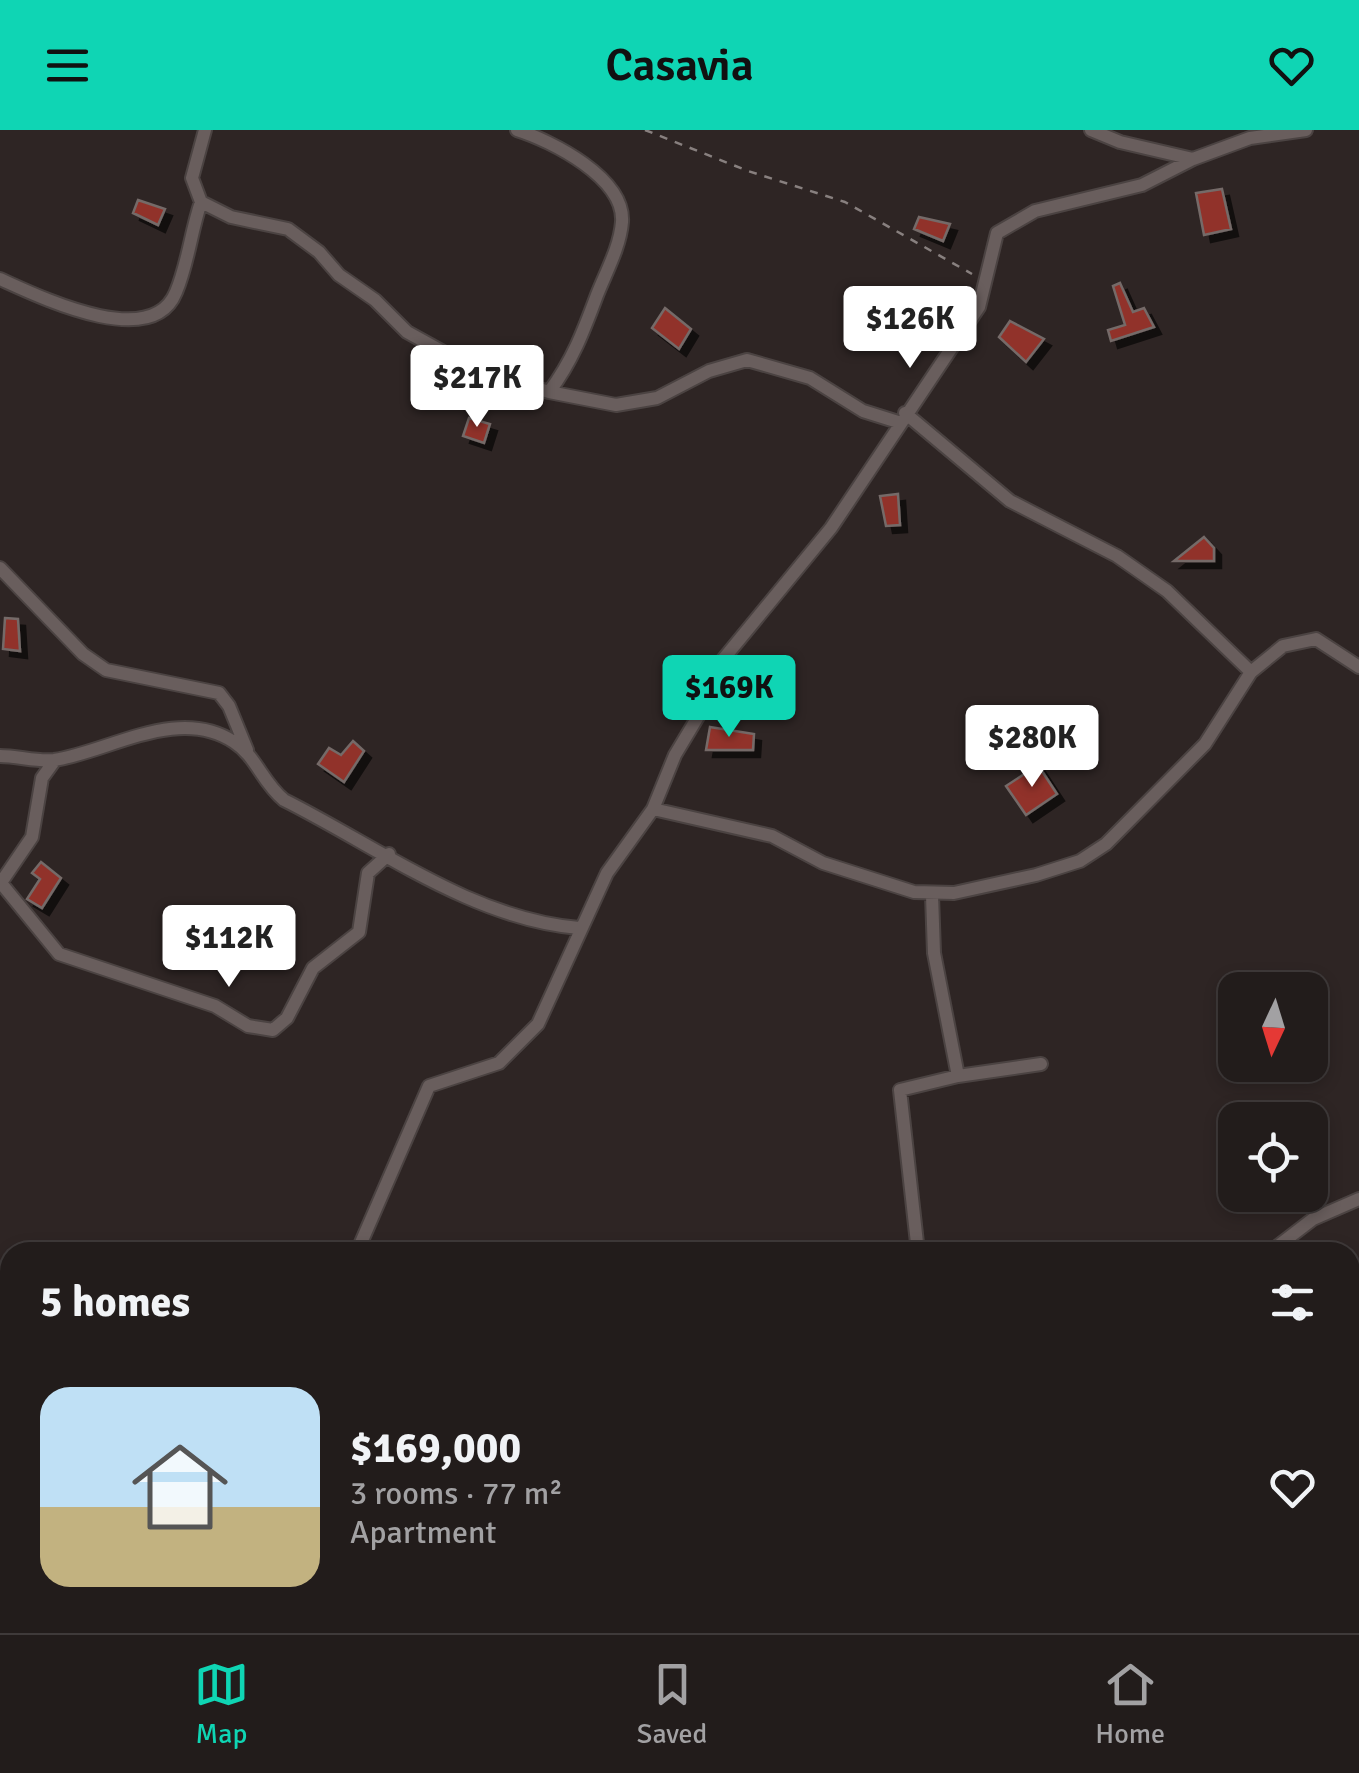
<!DOCTYPE html>
<html lang="en">
<head>
<meta charset="utf-8">
<style>
  body { margin:0; font-family:Signika,sans-serif; background:#2a2524; color:#f1f3f6; height:100vh; display:flex; flex-direction:column; font-size:38px; white-space:nowrap }
  * { box-sizing:border-box; margin:0 }
  p { font-size:32px; color:#a2a1a3 }
  .icon { flex:none; width:55px; height:55px; fill:none; stroke:currentColor; stroke-width:2; stroke-linecap:round; stroke-linejoin:round }
  .map { position:relative; flex:1; overflow:hidden }
  .details { position:absolute; left:0px; top:1112px; width:1360px; height:392px; display:flex; flex-direction:column; background:#221c1b; border-radius:30px 30px 0 0; box-shadow:0 5px 15px #0003,0 0 0 2px #3f3a3a }
  .details>* { flex:none }
  .needle { width:65px; rotate:184deg }
  .controls { position:absolute; left:1218px; top:842px; display:grid; gap:20px }
  .controls a { display:grid; place-items:center; width:110px; height:110px; border-radius:20px; background:#221c1b; box-shadow:0 5px 15px #0003,0 0 0 2px #3f3a3a; font-size:50px }
  .price { position:absolute; translate:-50% -85px; padding:0 22px; border-radius:10px; background:#fff; color:#222; font-size:32px; line-height:65px; filter:drop-shadow(0 2px 5px #0008) }
  .price::after { content:''; position:absolute; left:50%; top:60px; width:30px; height:22px; margin-left:-15px; background:inherit; clip-path:polygon(0 0,100% 0,50% 100%) }
  .price.active { background:#0fd5b4; color:#111 }
  ul { padding:0; list-style:none }
  li { display:flex; align-items:center; gap:30px; height:250px; padding:0 40px }
  li+li { border-top:2px solid #3f3a3a }
  li span { display:grid; place-items:center; flex:none; width:280px; height:200px; border-radius:30px; color:#555 }
  li>.icon { margin-inline-start:auto }
  span .icon { width:120px; height:120px; fill:#fffc; stroke-width:1 }
  li b { font-size:42px }
  h2 { display:flex; justify-content:space-between; align-items:center; height:120px; padding:0 40px; font-size:42px }
  header { display:flex; justify-content:space-between; align-items:center; height:130px; padding:0 40px; background:#0fd5b4; color:#111; font-size:45px; font-weight:600 }
  .tabs { display:flex; justify-content:space-around; align-items:center; height:140px; border-top:2px solid #3f3a3a; background:#221c1b; font-size:28px; color:#a2a1a3 }
  .tabs a { display:grid; justify-items:center; gap:5px }
  .tabs .active { color:#0fd5b4 }
  .map>svg:first-child { display:block }
  .building { fill:#91332b; stroke:#746a68; stroke-width:2.5; filter:url(#shadow) }
  .lines { fill:none; stroke-linecap:round; stroke-linejoin:round }
  .minor-casing { stroke:#4b4342; stroke-width:16 }
  .path { stroke:#88807f; stroke-width:2.5; stroke-dasharray:8 8; stroke-linecap:butt }
  .minor { stroke:#695e5d; stroke-width:12 }
</style>
</head>
<body>
<header><svg class="icon" aria-label="menu" viewBox="0 0 24 24"><path d="M4 6h16M4 12h16M4 18h16"/></svg>Casavia<svg class="icon" aria-label="heart" viewBox="0 0 24 24"><path d="M12 20l-8-8c-3-5 5-10 8-4 3-6 11-1 8 4z"/></svg></header>
<div class="map">
<svg width="1359" height="1503" viewBox="0 0 1359 1503">
  <defs>
    <filter id="shadow"><feDropShadow dx="7" dy="7" stdDeviation="0" flood-color="#0009"/></filter>
  </defs>
  <rect width="100%" height="100%" fill="#2e2524"/>
  <!-- building -->
  <path class="building" d="M1222,59l9,40 -27,6 -8,-42z
    M138,70l27,9 -7,16 -25,-12z
    M919,87l31,7 -7,17 -29,-12z
    M1120,153l13,29 11,-4 10,19 -43,14 -3,-11 17,-5 -12,-39z
    M665,178l26,21 -12,20 -27,-21z
    M1010,191l34,18 -18,23 -27,-25z
    M469,288l21,6 -6,19 -21,-7z
    M898,364l2,31 -14,1 -6,-30z
    M1204,407l10,11v13h-40z
    M5,488l13,1 2,32 -17,-2z
    M710,597l44,7 -1,16h-47z
    M353,611l11,10 -20,31 -26,-18 11,-16 12,7z
    M1038,635l19,29 -31,21 -20,-29z
    M41,732l20,16 -19,30 -15,-9 13,-20 -8,-6z"/>
  <g class="lines">
    <!-- minor casing -->
    <g class="minor-casing">
      <path id="minor" d="M205,0l-13,48 9,24 30,15 57,12 31,23 20,23 36,25 32,32 67,37 75,23 67,13 41,-7 52,-27 38,-11 63,18 53,33 35,11
        M517,0c35,11 108,48 105,92 -2,25 -16,50 -25,73 -13,35 -25,67 -48,97
        M1091,0l29,12 73,17
        M0,149c40,18 152,73 176,13 12,-28 15,-61 25,-90
        M905,283l105,88 107,55 50,35 84,81
        M0,438l83,86 23,16 113,23 10,13 18,44
        M0,626c18,0 37,6 54,4 55,-8 124,-55 180,-18 22,14 28,40 50,58 94,47 188,119 295,128
        M653,679l119,27 51,27 91,29 40,1 82,-18 44,-14 26,-17 99,-100 46,-72 32,-26 33,-7 43,28
        M1,753l58,71 156,52 33,20 25,4 14,-12 26,-50 46,-36 9,-59 21,-19
        M0,754l32,-47 10,-59 13,-18
        M932,765l2,58 24,123
        M357,1122l72,-166 70,-23 39,-39 69,-151 46,-64 22,-54 27,-45 14,-42 115,-140 148,-221 18,-74 38,-22 107,-26 51,-26 57,-21 56,-8
        M918,1122l-18,-162 58,-14 83,-12
        M1270,1122l43,-33 46,-20
        M1159,1495l5,8
        M304,1503l3,-8"/>
    </g>
    <!-- path -->
    <path class="path" d="M645,0l103,41 97,31 127,72"/>
    <!-- minor -->
    <use href="#minor" class="minor"/>
  </g>
</svg>
<div class="controls">
<a><svg class="needle" viewBox="-14 -14 28 28"><path d="M0-13l5 13h-10z" fill="#e53935"/><path d="M0 13l5-13h-10z" fill="#a2a1a3"/></svg></a>
<a><svg class="icon" aria-label="locate" viewBox="0 0 24 24"><circle cx="12" cy="12" r="6"/><path d="M12 2v4M12 18v4M2 12h4M18 12h4"/></svg></a>
</div>
<b class="price" style="left:910px;top:241px">$126K</b>
<b class="price" style="left:477px;top:300px">$217K</b>
<b class="price active" style="left:729px;top:610px">$169K</b>
<b class="price" style="left:1032px;top:660px">$280K</b>
<b class="price" style="left:229px;top:860px">$112K</b>
<section class="details">
<h2>5 homes<svg class="icon" aria-label="filters" viewBox="0 0 24 24"><path d="M4 7h16M4 17h16"/><circle cx="9" cy="7" r="2"/><circle cx="15" cy="17" r="2"/></svg></h2>
<ul>
<li><span style="background:linear-gradient(#bfe0f5 60%,#c2b280 0)"><svg class="icon" aria-label="home" viewBox="0 0 24 24"><path d="M3 11l9-7 9 7M6 9v11h12V9"/></svg></span><div><b>$169,000</b><p>3 rooms · 77 m²</p><p>Apartment</p></div><svg class="icon" aria-label="heart" viewBox="0 0 24 24"><path d="M12 20l-8-8c-3-5 5-10 8-4 3-6 11-1 8 4z"/></svg></li>
</ul>
</section>
</div>
<nav class="tabs">
<a class="active"><svg class="icon" aria-label="map" viewBox="0 0 24 24"><path d="M3 6l6-2 6 2 6-2v14l-6 2-6-2-6 2zM9 4v14M15 6v14"/></svg>Map</a>
<a><svg class="icon" aria-label="saved" viewBox="0 0 24 24"><path d="M7 4h10v16l-5-4-5 4z"/></svg>Saved</a>
<a><svg class="icon" aria-label="home" viewBox="0 0 24 24"><path d="M3 11l9-7 9 7M6 9v11h12V9"/></svg>Home</a>
</nav>
</body>
</html>
